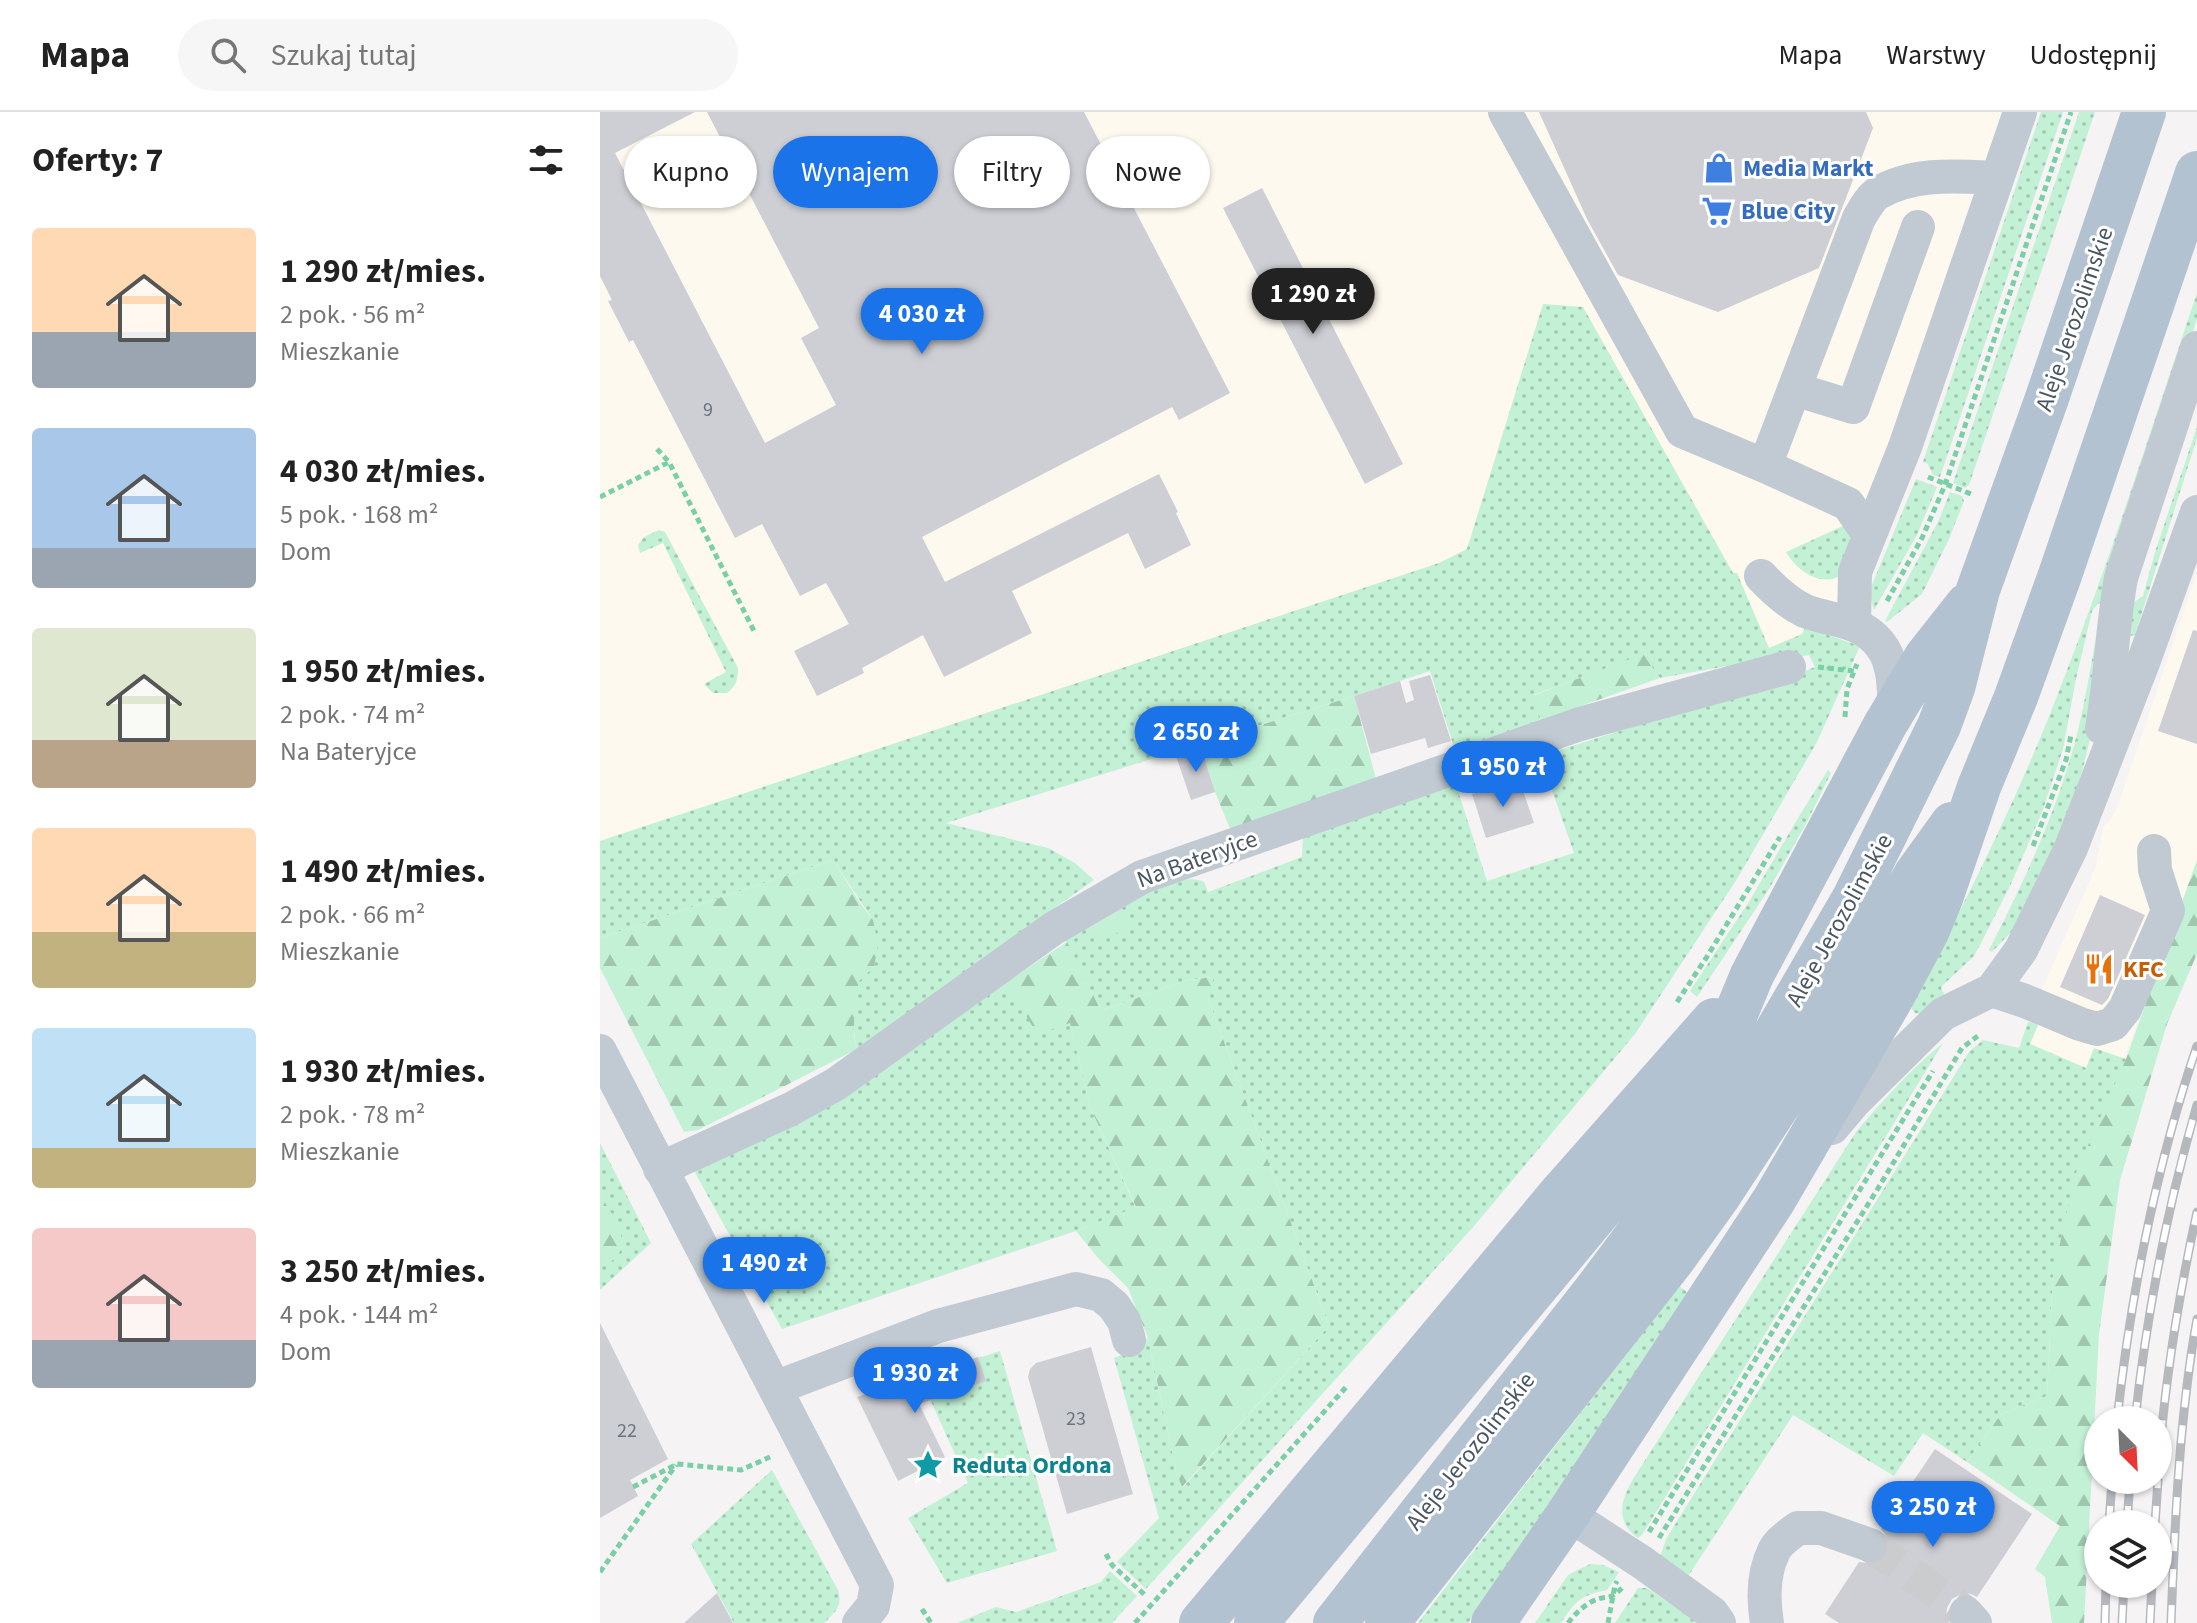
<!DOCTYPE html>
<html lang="pl">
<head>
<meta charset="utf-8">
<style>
  body { margin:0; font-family:"Source Sans 3",sans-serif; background:#f6f6f6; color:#222; height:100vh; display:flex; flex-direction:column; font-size:30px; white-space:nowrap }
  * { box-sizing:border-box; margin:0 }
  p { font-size:26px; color:#767676 }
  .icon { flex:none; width:44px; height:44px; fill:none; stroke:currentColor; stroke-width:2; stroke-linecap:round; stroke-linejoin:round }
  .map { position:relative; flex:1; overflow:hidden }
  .side { display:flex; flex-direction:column; background:#fff; width:600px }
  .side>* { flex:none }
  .guide { position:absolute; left:24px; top:24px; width:760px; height:72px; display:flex; gap:16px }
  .needle { width:52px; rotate:156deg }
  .fabs { position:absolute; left:1484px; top:1294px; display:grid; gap:16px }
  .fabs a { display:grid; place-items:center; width:88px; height:88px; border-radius:50%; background:#fff; box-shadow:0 2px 6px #0004; font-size:40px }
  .price { position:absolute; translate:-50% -68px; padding:0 18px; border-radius:28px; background:#1a73e8; color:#fff; font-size:26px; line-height:52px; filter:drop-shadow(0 2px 4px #0008) }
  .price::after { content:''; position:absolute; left:50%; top:48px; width:24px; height:18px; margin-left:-12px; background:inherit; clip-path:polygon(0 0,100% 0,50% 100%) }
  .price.selected { background:#222; color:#fff }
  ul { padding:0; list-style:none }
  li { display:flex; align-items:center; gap:24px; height:200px; padding:0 32px }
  li span { display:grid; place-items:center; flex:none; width:224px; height:160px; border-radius:8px; color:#555 }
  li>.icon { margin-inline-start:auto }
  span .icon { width:96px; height:96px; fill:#fffc; stroke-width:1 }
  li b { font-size:34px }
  h2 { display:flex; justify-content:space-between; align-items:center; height:96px; padding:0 32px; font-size:34px }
  .tag { padding:0 28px; border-radius:36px; background:#fff; box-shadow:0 2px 6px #0004; font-size:28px; line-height:72px }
  .tag.selected { background:#1a73e8; color:#fff }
  header { display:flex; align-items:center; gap:48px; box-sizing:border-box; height:112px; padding:0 40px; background:#fff; border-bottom:2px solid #e0e0e0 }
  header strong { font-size:38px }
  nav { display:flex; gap:44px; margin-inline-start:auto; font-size:28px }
  .search { width:560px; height:72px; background:#f6f6f6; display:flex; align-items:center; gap:20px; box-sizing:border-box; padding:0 28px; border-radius:44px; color:#767676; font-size:30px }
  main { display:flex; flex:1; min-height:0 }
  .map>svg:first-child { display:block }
  .commercial { fill:#fdf9ef }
  .grass { fill:url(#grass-dots) }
  .forest { fill:url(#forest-firs) }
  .green { fill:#c3f1d5 }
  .building { fill:#cdcfd5 }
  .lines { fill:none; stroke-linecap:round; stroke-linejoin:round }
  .minor-tunnel { stroke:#caccce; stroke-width:34; stroke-dasharray:34 17; stroke-linecap:butt }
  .path { stroke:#7ad0a6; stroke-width:5; stroke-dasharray:6 4; stroke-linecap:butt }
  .minor { stroke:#c1cad2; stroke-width:34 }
  .major { stroke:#b3c2d1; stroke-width:44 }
  .rail-casing { stroke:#b5b8bd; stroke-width:9 }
  .rail { stroke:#fff; stroke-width:6; stroke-dasharray:18; stroke-linecap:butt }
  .labels { text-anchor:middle; stroke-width:6; stroke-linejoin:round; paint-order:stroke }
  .number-label { font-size:20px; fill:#6b747e }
  .shop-label { font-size:24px; font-weight:bold; fill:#366cbe; stroke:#fff; text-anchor:start }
  .street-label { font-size:24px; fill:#4a5661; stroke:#fff }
  .food-label { font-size:24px; font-weight:bold; fill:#c56008; stroke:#fff; text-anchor:start }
  .culture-label { font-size:24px; font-weight:bold; fill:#0d838f; stroke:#fff; text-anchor:start }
</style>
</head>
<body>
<header>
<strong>Mapa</strong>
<div class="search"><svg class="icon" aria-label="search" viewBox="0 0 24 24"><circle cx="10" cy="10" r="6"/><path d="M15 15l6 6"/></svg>Szukaj tutaj</div>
<nav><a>Mapa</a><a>Warstwy</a><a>Udostępnij</a></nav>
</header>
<main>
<section class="side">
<h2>Oferty: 7<svg class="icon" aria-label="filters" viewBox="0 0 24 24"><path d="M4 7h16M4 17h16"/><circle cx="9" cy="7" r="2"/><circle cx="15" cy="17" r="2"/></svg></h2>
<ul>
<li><span style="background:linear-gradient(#ffd9b3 65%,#9aa5b1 0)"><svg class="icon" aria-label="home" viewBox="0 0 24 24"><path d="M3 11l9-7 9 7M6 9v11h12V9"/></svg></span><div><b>1 290 zł/mies.</b><p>2 pok. · 56 m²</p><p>Mieszkanie</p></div></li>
<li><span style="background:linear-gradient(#a9c7e8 75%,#9aa5b1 0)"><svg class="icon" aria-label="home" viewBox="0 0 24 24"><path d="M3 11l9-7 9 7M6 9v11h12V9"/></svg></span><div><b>4 030 zł/mies.</b><p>5 pok. · 168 m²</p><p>Dom</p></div></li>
<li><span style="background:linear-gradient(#dfe7d0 70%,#b9a48a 0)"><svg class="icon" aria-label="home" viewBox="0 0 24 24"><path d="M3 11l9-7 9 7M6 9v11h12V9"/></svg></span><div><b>1 950 zł/mies.</b><p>2 pok. · 74 m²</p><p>Na Bateryjce</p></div></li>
<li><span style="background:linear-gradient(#ffd9b3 65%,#c2b280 0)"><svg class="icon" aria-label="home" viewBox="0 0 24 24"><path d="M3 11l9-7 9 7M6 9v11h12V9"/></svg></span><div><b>1 490 zł/mies.</b><p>2 pok. · 66 m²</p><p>Mieszkanie</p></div></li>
<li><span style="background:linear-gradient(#bfe0f5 75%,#c2b280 0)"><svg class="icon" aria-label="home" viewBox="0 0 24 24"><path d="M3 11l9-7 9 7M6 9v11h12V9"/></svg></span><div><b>1 930 zł/mies.</b><p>2 pok. · 78 m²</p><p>Mieszkanie</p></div></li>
<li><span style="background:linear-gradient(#f6c9c9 70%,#9aa5b1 0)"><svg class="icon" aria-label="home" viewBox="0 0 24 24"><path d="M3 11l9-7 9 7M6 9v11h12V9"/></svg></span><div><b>3 250 zł/mies.</b><p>4 pok. · 144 m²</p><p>Dom</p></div></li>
</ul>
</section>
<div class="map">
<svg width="1597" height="1511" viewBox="0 0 1597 1511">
  <defs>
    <pattern id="grass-dots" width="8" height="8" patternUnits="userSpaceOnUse" patternTransform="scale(2)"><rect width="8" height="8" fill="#c3f1d5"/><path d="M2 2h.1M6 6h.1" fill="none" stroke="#a0c6b0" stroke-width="1.8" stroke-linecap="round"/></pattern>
    <pattern id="forest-firs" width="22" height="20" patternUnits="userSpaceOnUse" patternTransform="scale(2)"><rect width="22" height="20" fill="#c3f1d5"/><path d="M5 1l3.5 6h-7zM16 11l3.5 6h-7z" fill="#a0c6b0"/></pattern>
  </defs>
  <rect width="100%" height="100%" fill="#f5f3f3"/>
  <!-- commercial -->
  <path class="commercial" d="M0,0h1428l-176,501 -36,-15 -14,36 -33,14 -32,-74 -4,-1 -190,-269 -76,245 -28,14 -839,278z
    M1597,461v287l-87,237 -91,-49 9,-26 68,-156 7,-39 6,-5 8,-14z"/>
  <!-- grass -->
  <path class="grass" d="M1441,0h22l-123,365 -7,-2 -6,-12 -4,-1z
    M1479,0h16l-126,373 -4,3 -12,-5z
    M1597,181v26l-73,220 -15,60 -11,5 -6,7 -16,68 -13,70 -21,63 -31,72 -32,63 -6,10 -31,29 -1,2 4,8 -24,18 -6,-1 -3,-4v-5c48,-92 95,-184 134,-280 57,-141 102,-287 151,-431z
    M943,192l40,3 150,266h4l32,75 33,-14 3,-7 55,19 -43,96 -80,137 -102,155 -161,192 -328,363 -29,-27 42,-44 -45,-160 17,-7 17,-13 28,133 7,16 146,-161 -121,-328 5,-21 -26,3 -86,31 -34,-68 -5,-7 23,-18 14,24 18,-42c21,-7 67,-28 87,-18l4,10 94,-35 1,-20 153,-52 31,96 87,-28 -34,-97 248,-78 27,-11 -6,-12 -29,5 -13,-1 -107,19 -17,-23 -110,40 8,25 -86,30 -25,-79 -76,25 -408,127 102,25 27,15 19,17 -237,169c-4,-18 -7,-51 2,-68 3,-5 10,-10 15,-14l-1,-47 -40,-60 -233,78v-97l839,-278 28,-14z
    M1597,315v11l-62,197 -6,1 1,-31 13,-9 13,-47z
    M1316,367l21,8 -20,48 -43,75 -5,-18z
    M1350,380l12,4 2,5 -15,38 -27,55 -35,28 -2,-1 54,-101z
    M1245,413l6,14 -11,37c-20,11 -44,-6 -54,-24z
    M59,418l6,2 73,136c0,12 -2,18 -11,25h-14l-9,-9 22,-12 -63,-129 -23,10 -2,-8 6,-8z
    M1500,506l-5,101 -13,53 -23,68 -44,88 -23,24 -3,-2c31,-60 60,-122 80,-187 15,-47 21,-97 31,-145z
    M1228,658l3,3 -24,49 -38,67 -72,108 -7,-6 60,-91 51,-87z
    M406,870l64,40 20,85 46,101 -60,23 -294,98 -88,-158z
    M1428,910l11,1 -9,21 56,24 8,-20 32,11 -16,38 -57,178 -6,121 -46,18 -34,48 -44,-29 -29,43 -101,-61 -104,160 -29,-18 6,-18 303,-487 14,-12 36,8z
    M1343,931l-301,492 -4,3c-25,-18 -16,-41 -3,-62l221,-344c27,-32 54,-62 87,-89z
    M0,1031l51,100 -51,47v-23l8,-4 11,-34 -19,-34z
    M1079,1174l11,8 -222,329h-50z
    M400,1239l57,200 -110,32 -39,-65 60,-35 -48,-106z
    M172,1358l66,120c5,17 -3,22 -14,33h-90l-43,-79z
    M990,1452l13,1 16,7 -12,18c-26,5 -32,11 -46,33h-26l33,-48z
    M510,1459l27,25 -25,27h-155l39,-16 20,5 85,-30z
    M1038,1476h9l52,35h-84z"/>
  <!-- forest -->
  <path class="forest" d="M1043,542l17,24 -119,42 -9,-24z
    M754,584l22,83 -145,52 -16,-39 -15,-48z
    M233,748l27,43 13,17 5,25 -4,22 -15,14 -5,22v33l3,13 -159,81 -14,2 -84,-164v-30z
    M1597,748v94l-30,70 -47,156 -21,154 -15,289h-32l-7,-46 -10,-8 25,-43 -93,-64 34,-48 46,-18 6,-121 22,-100 51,-116z
    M467,830l34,69 86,-31 27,-3 -6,21 121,328 -147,161 -6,-16 -28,-133 -20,-50 -30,-30 -22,-27 60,-24 -46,-100 -20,-84 -33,11 -31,-52z
    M0,1083c9,15 32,44 17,61 -3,5 -12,8 -17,11z"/>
  <!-- green -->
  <path class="green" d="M517,788l14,25 -32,18 -14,-25z"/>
  <!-- building -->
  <path class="building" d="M0,0h95l-80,41 150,290 71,-38 -35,-67 18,-10 -112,-216h377l146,281 -51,27 -7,-13 -250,130 23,45 214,-108 19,38 -2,1 15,32 -46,24 -17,-36 -116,58 20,42 -88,44 -21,-42 -61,33 2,5 -47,23 -23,-45 55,-27 -23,-41 -26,13 -38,-72 -27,14 -102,-198 -4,2 -21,-41 4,-1 -12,-24z
    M939,0h327l7,16 -54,140 -101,44 -100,-37 -31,-56z
    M662,76l141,276 -38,20 -142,-276z
    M1593,518l4,1v113l-39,-13z
    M830,563l21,66 -23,7 -3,-10 -54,16 -17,-58 46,-15 6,22 8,-3 -5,-19z
    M601,635l14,45 -24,8 -15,-44z
    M919,667l15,44 -48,15 -14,-44z
    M1500,783l45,20 -37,84 -6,6 -42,-18z
    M0,1211l68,136 -38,21 8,16 -38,22z
    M491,1235l42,147 -66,20 -39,-137 2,-8 6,-6z
    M378,1245l8,24 -67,23 26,53 -47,24 -41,-84z
    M1335,1337l97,65 -55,83 -6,-3 -8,-1 -11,6 -5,9 -1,8 3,7h-110l-14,-9 34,-52 16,2 7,-3 7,-9v-12l-8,-11z
    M117,1481l16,30h-49z"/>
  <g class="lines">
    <!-- minor-tunnel -->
    <path class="minor-tunnel" d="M1270,1433l96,68"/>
    <!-- path -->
    <path class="path" d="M57,337l12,13
      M1328,365l43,17
      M0,385l69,-35 86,171
      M1287,489l35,-63 23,-53 126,-373
      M1218,555l36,4
      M1245,605l2,-28 10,-25
      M1433,734l33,-86 5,-25
      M1077,890l31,-47 72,-118
      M33,1375l44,-23 64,6 29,-13
      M1049,1420l284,-461
      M1059,1426l218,-348 85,-142 17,-13
      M506,1442l6,11 33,30
      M0,1460l76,-107
      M322,1497l9,14
      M535,1511l213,-238
      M968,1511c7,-9 15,-17 25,-22 14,-7 15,1 29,-13
      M1008,1511l7,-38 2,-4"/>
    <!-- minor -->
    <path class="minor" d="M905,0l177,319 83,35 83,38 21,31
      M1194,277l59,18 65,-180
      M1165,354l94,-248c5,-8 11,-20 19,-25 36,-21 79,-17 119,-15
      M1161,464c12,13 27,27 44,35 16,6 33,8 49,14 38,16 41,49 40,85
      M1254,513l1,-53 50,-125 115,-335
      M1502,616c9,-50 10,-100 19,-150l76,-230
      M1392,878l33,11 55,23 17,5 16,-5 12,-15 43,-98 -13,-41 -1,-19
      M0,939l277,534 -4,21 -14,17
      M1232,1016l22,-26 89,-88 49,-24 29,-40 50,-102 73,-188 53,-148
      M60,1057l131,-60 45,-25 218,-156 88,-51 438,-153 209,-57
      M175,1276l163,-62 138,-37 25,6 13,11 10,15 5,19
      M968,1402l75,49 69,50 7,10
      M1366,1501l9,10
      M1167,1511c-4,-24 -4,-50 7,-72 4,-9 16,-17 24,-23h23l49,17"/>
    <!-- major -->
    <path class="major" d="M601,1511l361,-431 152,-172
      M656,1511l421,-505 51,-85 24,-58 133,-250 41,-68 41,-52
      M735,1511l263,-336 100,-134 74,-114 82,-141 85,-172 14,-38 25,-98 68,-189 98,-289
      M787,1511l285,-362 46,-64 89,-136 109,-187 36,-50
      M893,1511l75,-109 206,-314 120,-206 33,-62 14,-34 38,-111 37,-90 44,-122 137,-402"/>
    <!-- rail casing -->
    <g class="rail-casing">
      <path id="rail" d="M1517,1308c14,-127 39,-253 80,-374
        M1535,1308c12,-107 32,-212 62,-315
        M1558,1362c6,-88 20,-175 39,-262
        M1509,1412l3,-44
        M1527,1412l3,-44
        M1555,1412l3,-44
        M1505,1511l1,-39
        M1522,1511l2,-39
        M1550,1511l2,-39
        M1571,1511c4,-102 8,-204 26,-304"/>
    </g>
    <!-- rail -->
    <use href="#rail" class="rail"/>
  </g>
  <!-- icons -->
  <defs>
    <g id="shop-bare" transform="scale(2.4)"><path d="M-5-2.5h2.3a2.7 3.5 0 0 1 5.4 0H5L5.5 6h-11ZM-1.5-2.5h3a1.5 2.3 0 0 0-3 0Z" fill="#3f7fe0" stroke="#fff" stroke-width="2.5" paint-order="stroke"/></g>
    <g id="supermarket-bare" transform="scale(2.4)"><path d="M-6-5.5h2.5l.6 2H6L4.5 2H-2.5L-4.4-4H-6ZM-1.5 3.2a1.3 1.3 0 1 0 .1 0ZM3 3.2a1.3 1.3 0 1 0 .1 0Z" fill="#3f7fe0" stroke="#fff" stroke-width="2.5" paint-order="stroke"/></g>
    <g id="restaurant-bare" transform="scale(2.4)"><path d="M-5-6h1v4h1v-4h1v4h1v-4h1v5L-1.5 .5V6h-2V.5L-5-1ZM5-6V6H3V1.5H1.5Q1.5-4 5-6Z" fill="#e8710a" stroke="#fff" stroke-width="2.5" paint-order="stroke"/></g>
    <g id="sight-bare" transform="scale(2.4)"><path d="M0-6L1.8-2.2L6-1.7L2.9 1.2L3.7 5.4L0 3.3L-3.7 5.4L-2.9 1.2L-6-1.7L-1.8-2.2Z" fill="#0f9aa8" stroke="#fff" stroke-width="2.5" paint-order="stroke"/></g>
  </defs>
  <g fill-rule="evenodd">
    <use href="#shop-bare" x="1119" y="56"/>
    <use href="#supermarket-bare" x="1117" y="99"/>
    <use href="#restaurant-bare" x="1499" y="857"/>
    <use href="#sight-bare" x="328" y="1353"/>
  </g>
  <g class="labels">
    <!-- number labels -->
    <g class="number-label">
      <text x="108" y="304">9</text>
      <text x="476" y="1313">23</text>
      <text x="27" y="1325">22</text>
    </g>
    <!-- shop labels -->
    <g class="shop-label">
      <text x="1143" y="64">Media Markt</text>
      <text x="1141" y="107">Blue City</text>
    </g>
    <!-- street labels -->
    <g class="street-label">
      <text transform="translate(1474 207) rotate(-71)" y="8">Aleje Jerozolimskie</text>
      <text transform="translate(597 747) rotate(-20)" y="8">Na Bateryjce</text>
      <text transform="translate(1239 808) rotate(-61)" y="8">Aleje Jerozolimskie</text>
      <text transform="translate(870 1339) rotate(-52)" y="8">Aleje Jerozolimskie</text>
    </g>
    <!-- food labels -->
    <g class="food-label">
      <text x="1523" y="865">KFC</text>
    </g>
    <!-- culture labels -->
    <g class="culture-label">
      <text x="352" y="1361">Reduta Ordona</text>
    </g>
  </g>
</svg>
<div class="fabs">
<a><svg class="needle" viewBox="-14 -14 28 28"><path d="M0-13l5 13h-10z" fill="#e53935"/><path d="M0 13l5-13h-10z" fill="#767676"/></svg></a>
<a><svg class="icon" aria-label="layers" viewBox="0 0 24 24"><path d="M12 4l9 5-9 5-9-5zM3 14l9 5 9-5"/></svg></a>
</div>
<b class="price selected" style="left:713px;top:224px">1 290 zł</b>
<b class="price" style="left:322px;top:244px">4 030 zł</b>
<b class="price" style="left:596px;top:662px">2 650 zł</b>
<b class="price" style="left:903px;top:697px">1 950 zł</b>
<b class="price" style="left:164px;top:1193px">1 490 zł</b>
<b class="price" style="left:315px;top:1303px">1 930 zł</b>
<b class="price" style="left:1333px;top:1437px">3 250 zł</b>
<div class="guide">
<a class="tag">Kupno</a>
<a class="tag selected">Wynajem</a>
<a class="tag">Filtry</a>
<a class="tag">Nowe</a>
</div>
</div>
</main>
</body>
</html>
